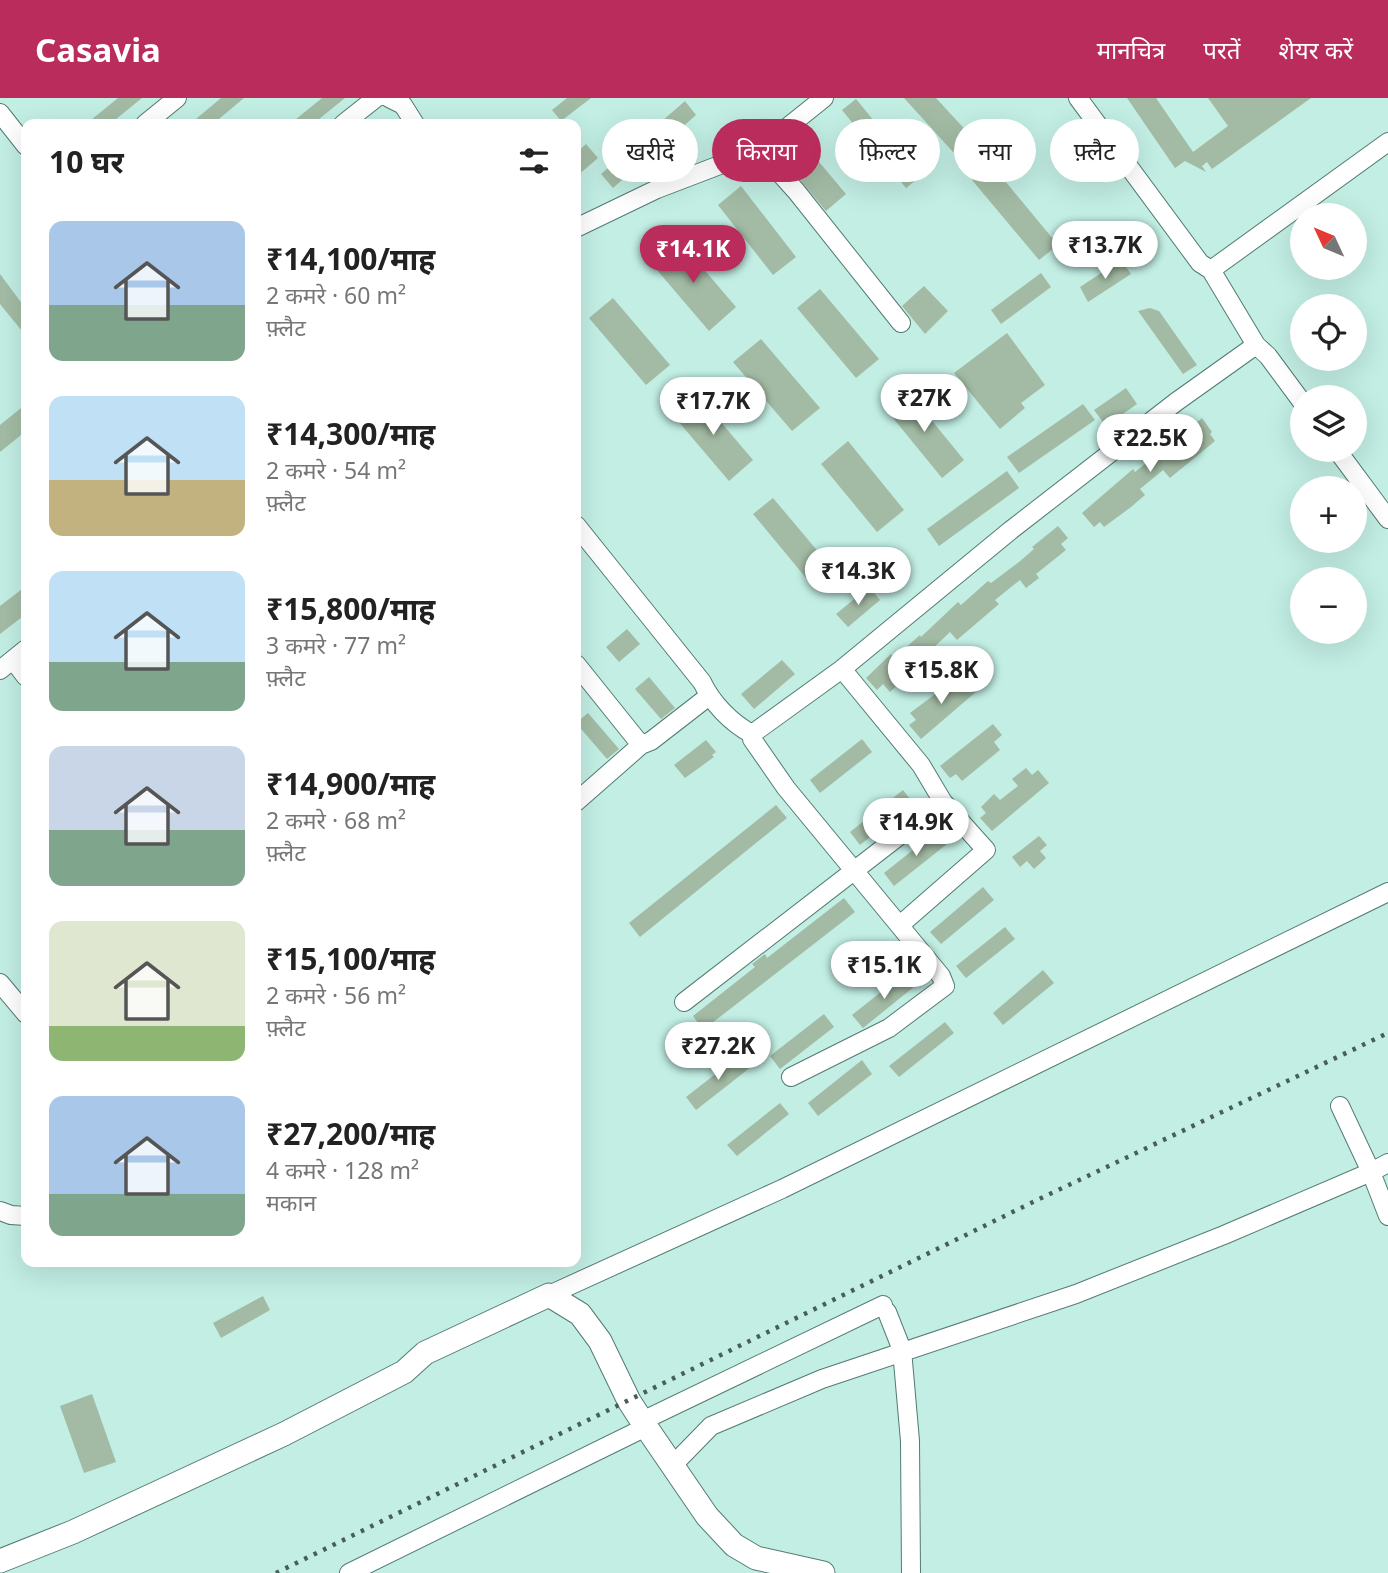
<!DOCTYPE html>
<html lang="hi">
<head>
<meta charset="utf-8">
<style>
  body { margin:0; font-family:"Noto Sans","Noto Sans Devanagari",sans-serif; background:#f6f6f6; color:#222; height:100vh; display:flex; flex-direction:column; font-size:26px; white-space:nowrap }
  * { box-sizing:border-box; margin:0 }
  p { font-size:23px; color:#767676 }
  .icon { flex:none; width:38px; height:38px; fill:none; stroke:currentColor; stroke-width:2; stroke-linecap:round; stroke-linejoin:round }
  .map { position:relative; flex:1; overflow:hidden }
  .side { position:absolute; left:21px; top:21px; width:560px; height:1148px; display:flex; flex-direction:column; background:#fff; border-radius:14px; box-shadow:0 7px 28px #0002 }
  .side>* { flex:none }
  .guide { position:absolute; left:602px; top:21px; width:665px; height:63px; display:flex; gap:14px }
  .needle { width:46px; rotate:314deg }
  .fabs { position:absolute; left:1290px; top:105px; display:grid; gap:14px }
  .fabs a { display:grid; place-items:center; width:77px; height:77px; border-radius:50%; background:#fff; box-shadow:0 7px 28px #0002; font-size:35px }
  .price { position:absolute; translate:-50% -60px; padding:0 16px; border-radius:24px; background:#fff; color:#222; font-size:23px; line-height:46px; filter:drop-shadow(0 2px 4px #0008) }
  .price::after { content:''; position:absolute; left:50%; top:42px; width:21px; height:16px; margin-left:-10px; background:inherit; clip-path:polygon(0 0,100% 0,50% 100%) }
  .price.current { background:#ba2c5b; color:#fff }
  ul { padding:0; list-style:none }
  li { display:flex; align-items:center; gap:21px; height:175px; padding:0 28px }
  li span { display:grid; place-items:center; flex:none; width:196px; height:140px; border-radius:14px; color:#555 }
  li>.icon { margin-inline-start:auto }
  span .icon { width:84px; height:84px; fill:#fffc; stroke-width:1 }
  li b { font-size:30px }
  h2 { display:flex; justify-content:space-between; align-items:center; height:84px; padding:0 28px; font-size:30px }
  .tag { padding:0 24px; border-radius:32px; background:#fff; box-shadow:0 7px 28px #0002; font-size:24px; line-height:63px }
  .tag.current { background:#ba2c5b; color:#fff }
  header { display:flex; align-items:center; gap:42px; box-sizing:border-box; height:98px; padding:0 35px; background:#ba2c5b; color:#fff }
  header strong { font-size:33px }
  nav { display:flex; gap:38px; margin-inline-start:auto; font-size:24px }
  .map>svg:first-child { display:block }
  .building { fill:#a3bba4 }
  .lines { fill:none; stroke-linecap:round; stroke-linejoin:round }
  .minor-casing { stroke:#537b73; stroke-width:20 }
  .major-casing { stroke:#537b73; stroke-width:25 }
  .minor { stroke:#fff; stroke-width:18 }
  .major { stroke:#fff; stroke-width:23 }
  .rail { stroke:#485e5a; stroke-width:4.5; stroke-dasharray:3.5 7; stroke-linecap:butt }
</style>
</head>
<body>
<header>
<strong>Casavia</strong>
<nav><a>मानचित्र</a><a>परतें</a><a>शेयर करें</a></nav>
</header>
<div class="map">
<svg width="1388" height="1475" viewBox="0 0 1388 1475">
  <rect width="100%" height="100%" fill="#c2eee4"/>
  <!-- building -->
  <path class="building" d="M118,0h24l-32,26h-24z
    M221,0h23l-31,26h-23z
    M322,0h23l-32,26h-23z
    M567,0h24l-30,23 -9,-11z
    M904,0h32l35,38 -18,16z
    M1127,0h29l37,54 35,-26 -20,-28h103l-99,71 -5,-7 -5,4 4,6 -21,-11 -10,7z
    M856,1l64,78 -14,11 -64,-78z
    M685,3l11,14 -83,73 -12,-14z
    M799,40l47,56 -20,17 -47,-56z
    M586,46l12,14 -22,19v-24z
    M991,66l67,81 -19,15 -67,-80z
    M741,88l55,71 -23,18 -55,-70z
    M678,141l58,68 -27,24 -58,-68z
    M1121,162l10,14 -43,28 -8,-15z
    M1041,175l10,14 -50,37 -10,-14z
    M0,176l26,35v27l-26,-32z
    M924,188l24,25 -23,23 -23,-28z
    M820,191l59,70 -23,19 -59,-70z
    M613,200l57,67 -24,20 -57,-67z
    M1150,210l9,3 38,54 -14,9 -45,-63z
    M1007,235l38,52 -24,18 4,5 -25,21 -46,-56z
    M761,241l59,69 -28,23 -59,-69z
    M1126,290l11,16 -31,22 -12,-16z
    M906,291l58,71 -22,18 -58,-71z
    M697,296l56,66 -24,21 -57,-67z
    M26,306v27l-26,21v-27z
    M1083,306l12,16 -76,53 -12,-16z
    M1202,320l10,14 -2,2 5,7 -45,37 -7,-8 -23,19 5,6 -14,12 -27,20 -4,-5 -6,5 -12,-14 51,-44 2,3z
    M848,343l56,69 -27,22 -56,-68z
    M1007,373l12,17 -80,58 -12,-17z
    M773,400l58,69 -20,17 -58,-70z
    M1058,428l10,12 -7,6 5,6 -30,24 3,4 -13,10 -6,-8 -25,20 4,4 -42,36 -7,-8 -23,22 3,4 -14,12 -1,-1 -25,23 -7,-8 -6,6 -11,-12 25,-24 3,4 26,-23 1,2 37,-35 3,3 27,-24 3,2 28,-21 15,-13 -2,-2z
    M26,488v28l-26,20v-28z
    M869,489l11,13 -32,27 -12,-13z
    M627,531l13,15 -21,18 -13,-15z
    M782,562l13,14 -41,35 -13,-15z
    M953,578l7,7 6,-5 11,13 -56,48 -12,-14 7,-5 -6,-7 32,-24z
    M649,579l26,31 -14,11 -26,-30z
    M588,615l31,36 -12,10 -31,-36z
    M993,626l9,11 -8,7 6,8 -38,31 -6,-7 -6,4 -10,-12z
    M862,641l10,13 -52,41 -10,-13z
    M706,642l10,12 -4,3 2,2 -29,21 -11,-13z
    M1026,670l6,7 6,-5 11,13 -57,48 -12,-13 6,-5 -5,-6 13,-13 6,6 18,-14 -6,-7z
    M903,692l10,13 -53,42 -10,-13z
    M776,707l11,13 -147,119 -11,-14z
    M937,733l10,13 -53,42 -10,-13z
    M1039,738l8,9 -7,6 6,7 -12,11 -7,-8 -7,6 -8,-10z
    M983,789l11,13 -53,44 -11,-12z
    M844,800l11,14 -152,118 -10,-14 62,-49 -3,-3 13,-10 2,4z
    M1005,829l10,12 -49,39 -10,-12z
    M1043,872l11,13 -51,42 -10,-12z
    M905,875l10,13 -52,42 -11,-13z
    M824,916l10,13 -54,42 -10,-13z
    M945,924l9,11 -55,44 -10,-11z
    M740,957l11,12 -55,43 -10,-13z
    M862,962l10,14 -54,42 -10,-13z
    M780,1005l9,11 -52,42 -10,-11z
    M263,1198l7,14 -49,28 -8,-15z
    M92,1296l24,68 -32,11 -24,-67z"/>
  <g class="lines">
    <!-- minor casing -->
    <g class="minor-casing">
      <path id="minor" d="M389,0l14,7 12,19
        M1078,0l122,165 11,7 45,75 12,11 34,46
        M0,15l26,33
        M145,26l32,-26
        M343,26l33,-26
        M759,52l37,41 105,132
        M576,130l81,-39 102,-39 65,-52
        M1211,172l177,-128
        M1337,352l51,69
        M576,427l126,157c10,21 29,41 50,52
        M13,562l13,17
        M576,566l65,81
        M842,571l79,96 22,37 43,48 -86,75
        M0,572l26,-21
        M576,704l65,-57 10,-4 58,-45
        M0,885l26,31
        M684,904l259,-200
        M791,979l98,-49 56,-42 -4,-10 -155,-188 -34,-49v-5l90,-65 169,-139 165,-128 80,-57
        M1388,1065l-17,9 17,44
        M0,1113l11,4 15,1
        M549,1197l233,-106 606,-297
        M887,1214l15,38 8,91 1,132
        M642,1323l241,-116
        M673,1367l38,-39 111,-47 254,-85 148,-59 147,-63 -31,-66
        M349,1475l297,-146"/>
    </g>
    <!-- major casing -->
    <g class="major-casing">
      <path id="major" d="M0,1463l73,-29 211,-98 120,-62 21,-19 124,-58 31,19 20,27 29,60 13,20 65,95 27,29 22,13 67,15"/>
    </g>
    <!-- minor -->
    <use href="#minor" class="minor"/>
    <!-- major -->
    <use href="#major" class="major"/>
    <!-- rail -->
    <path class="rail" d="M276,1475l755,-370 357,-170"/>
  </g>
</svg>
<div class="fabs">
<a><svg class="needle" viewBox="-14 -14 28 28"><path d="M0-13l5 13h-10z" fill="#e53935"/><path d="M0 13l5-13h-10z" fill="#767676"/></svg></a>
<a><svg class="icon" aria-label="locate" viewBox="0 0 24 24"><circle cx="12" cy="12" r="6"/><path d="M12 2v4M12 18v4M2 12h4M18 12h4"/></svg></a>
<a><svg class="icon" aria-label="layers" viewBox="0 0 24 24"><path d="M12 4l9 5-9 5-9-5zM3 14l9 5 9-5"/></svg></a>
<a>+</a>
<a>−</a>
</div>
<b class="price" style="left:1105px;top:183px">₹13.7K</b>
<b class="price current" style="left:693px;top:187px">₹14.1K</b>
<b class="price" style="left:924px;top:336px">₹27K</b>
<b class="price" style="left:713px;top:339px">₹17.7K</b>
<b class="price" style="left:1150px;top:376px">₹22.5K</b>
<b class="price" style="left:858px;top:509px">₹14.3K</b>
<b class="price" style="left:941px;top:608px">₹15.8K</b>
<b class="price" style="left:916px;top:760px">₹14.9K</b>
<b class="price" style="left:884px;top:903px">₹15.1K</b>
<b class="price" style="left:718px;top:984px">₹27.2K</b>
<div class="guide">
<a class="tag">खरीदें</a>
<a class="tag current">किराया</a>
<a class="tag">फ़िल्टर</a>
<a class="tag">नया</a>
<a class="tag">फ़्लैट</a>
</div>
<section class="side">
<h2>10 घर<svg class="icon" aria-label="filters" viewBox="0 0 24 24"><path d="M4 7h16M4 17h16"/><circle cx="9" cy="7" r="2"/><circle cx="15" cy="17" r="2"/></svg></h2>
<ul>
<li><span style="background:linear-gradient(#a9c7e8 60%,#7fa58c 0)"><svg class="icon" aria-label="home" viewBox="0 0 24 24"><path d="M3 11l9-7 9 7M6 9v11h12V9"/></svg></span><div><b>₹14,100/माह</b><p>2 कमरे · 60 m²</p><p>फ़्लैट</p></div></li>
<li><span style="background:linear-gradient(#bfe0f5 60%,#c2b280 0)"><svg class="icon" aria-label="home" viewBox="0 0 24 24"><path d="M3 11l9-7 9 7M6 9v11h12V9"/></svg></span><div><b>₹14,300/माह</b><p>2 कमरे · 54 m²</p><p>फ़्लैट</p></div></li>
<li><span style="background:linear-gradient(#bfe0f5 65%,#7fa58c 0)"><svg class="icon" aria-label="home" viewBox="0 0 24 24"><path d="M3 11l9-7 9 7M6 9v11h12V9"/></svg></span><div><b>₹15,800/माह</b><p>3 कमरे · 77 m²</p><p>फ़्लैट</p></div></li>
<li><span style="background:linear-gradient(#c9d6e8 60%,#7fa58c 0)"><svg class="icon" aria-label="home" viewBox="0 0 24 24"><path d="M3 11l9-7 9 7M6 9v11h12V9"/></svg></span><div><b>₹14,900/माह</b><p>2 कमरे · 68 m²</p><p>फ़्लैट</p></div></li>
<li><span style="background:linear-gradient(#dfe7d0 75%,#8fb573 0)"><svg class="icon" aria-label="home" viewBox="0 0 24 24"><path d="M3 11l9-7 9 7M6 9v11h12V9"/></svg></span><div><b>₹15,100/माह</b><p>2 कमरे · 56 m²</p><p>फ़्लैट</p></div></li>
<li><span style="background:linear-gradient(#a9c7e8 70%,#7fa58c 0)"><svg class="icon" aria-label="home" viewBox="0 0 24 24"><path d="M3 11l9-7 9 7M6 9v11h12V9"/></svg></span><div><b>₹27,200/माह</b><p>4 कमरे · 128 m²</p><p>मकान</p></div></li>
</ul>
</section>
</div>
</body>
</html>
